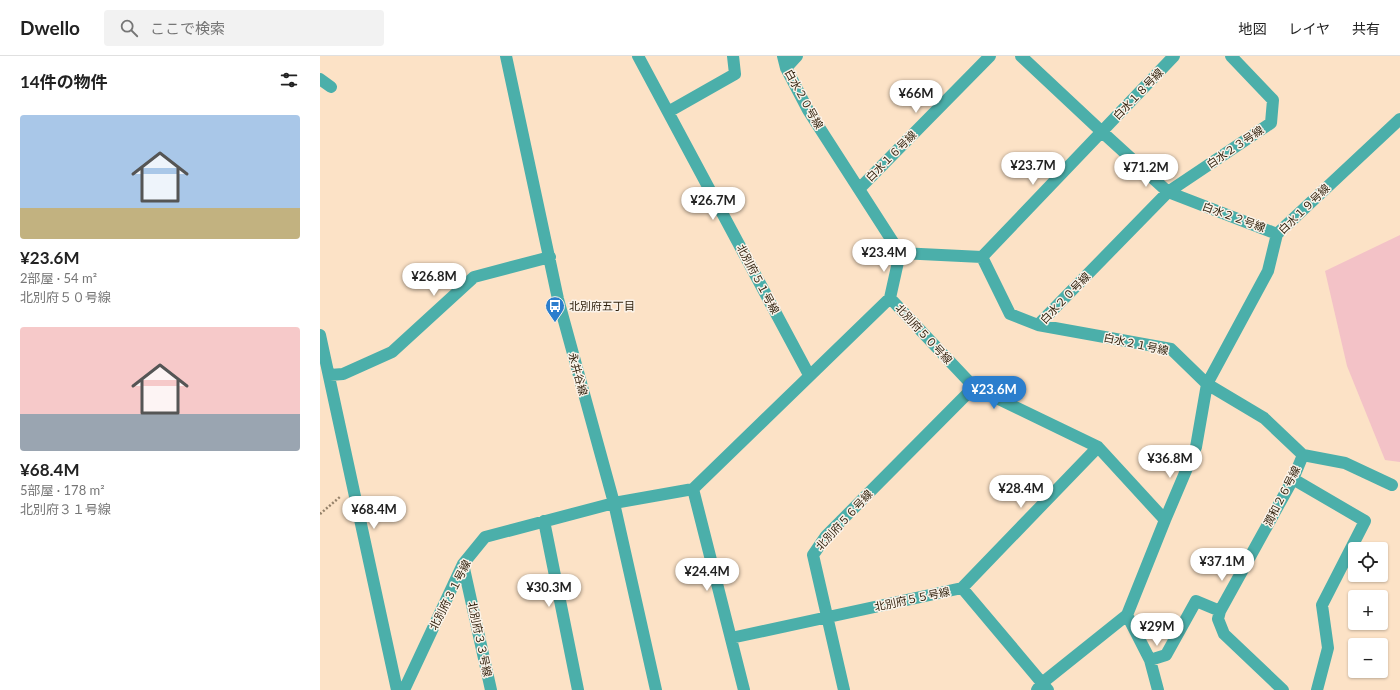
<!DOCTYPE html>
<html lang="ja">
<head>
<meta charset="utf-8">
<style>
  body { margin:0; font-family:Lato,"Noto Sans JP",sans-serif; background:#f2f2f2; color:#222; height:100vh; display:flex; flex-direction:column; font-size:15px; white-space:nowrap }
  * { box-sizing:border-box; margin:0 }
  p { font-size:13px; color:#767676 }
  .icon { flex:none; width:22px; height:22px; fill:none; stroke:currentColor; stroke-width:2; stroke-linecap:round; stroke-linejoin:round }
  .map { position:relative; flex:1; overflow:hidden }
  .sheet { display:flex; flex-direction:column; background:#fff; width:320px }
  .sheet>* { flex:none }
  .fabs { position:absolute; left:1028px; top:486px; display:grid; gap:8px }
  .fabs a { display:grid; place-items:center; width:40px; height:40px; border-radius:4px; background:#fff; box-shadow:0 1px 3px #0004; font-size:20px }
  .price { position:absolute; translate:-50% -34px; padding:0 9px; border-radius:14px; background:#fff; color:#222; font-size:13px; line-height:26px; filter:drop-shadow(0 1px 2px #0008) }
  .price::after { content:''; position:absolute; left:50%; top:24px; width:12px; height:9px; margin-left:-6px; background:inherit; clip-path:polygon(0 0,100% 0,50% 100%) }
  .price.active { background:#2b7ecd; color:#fff }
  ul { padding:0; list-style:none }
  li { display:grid; align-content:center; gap:8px; height:212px; padding:0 20px }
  li span { display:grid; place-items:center; height:124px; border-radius:4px; color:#555 }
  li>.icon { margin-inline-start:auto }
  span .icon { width:72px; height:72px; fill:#fffc; stroke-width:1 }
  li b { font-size:17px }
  h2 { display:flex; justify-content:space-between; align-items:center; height:48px; padding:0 20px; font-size:17px }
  header { display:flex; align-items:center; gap:24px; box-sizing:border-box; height:56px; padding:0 20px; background:#fff; border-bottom:1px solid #e0e0e0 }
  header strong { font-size:19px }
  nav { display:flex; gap:22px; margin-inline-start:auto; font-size:14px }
  .search { width:280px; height:36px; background:#f2f2f2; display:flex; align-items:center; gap:10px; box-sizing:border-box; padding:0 14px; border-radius:4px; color:#767676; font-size:15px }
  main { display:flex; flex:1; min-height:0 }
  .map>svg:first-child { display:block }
  .green { fill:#f3c2c7 }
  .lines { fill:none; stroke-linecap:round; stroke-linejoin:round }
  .path { stroke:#96826a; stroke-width:2.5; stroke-dasharray:2 2; stroke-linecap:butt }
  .minor { stroke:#4bafaa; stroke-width:12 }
  .labels { text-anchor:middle; stroke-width:3; stroke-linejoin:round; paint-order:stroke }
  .street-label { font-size:11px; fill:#2d1e0a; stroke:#fbf3e9 }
  .poi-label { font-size:11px; fill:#2d1e0a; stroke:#fbf3e9; text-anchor:start }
</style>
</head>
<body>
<header>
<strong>Dwello</strong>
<div class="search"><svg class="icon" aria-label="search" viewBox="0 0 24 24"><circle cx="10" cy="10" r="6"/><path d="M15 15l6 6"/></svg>ここで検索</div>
<nav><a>地図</a><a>レイヤ</a><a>共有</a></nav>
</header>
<main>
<section class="sheet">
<h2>14件の物件<svg class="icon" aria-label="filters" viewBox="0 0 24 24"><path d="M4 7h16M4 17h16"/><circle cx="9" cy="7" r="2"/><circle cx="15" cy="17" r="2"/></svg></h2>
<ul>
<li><span style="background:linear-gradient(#a9c7e8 75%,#c2b280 0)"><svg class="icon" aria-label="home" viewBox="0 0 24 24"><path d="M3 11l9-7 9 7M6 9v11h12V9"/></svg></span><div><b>¥23.6M</b><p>2部屋 · 54 m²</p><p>北別府５０号線</p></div></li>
<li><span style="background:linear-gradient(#f6c9c9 70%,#9aa5b1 0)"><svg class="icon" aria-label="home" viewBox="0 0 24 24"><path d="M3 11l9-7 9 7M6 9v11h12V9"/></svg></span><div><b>¥68.4M</b><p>5部屋 · 178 m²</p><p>北別府３１号線</p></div></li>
</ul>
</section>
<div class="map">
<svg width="1080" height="634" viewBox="0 0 1080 634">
  <rect width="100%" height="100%" fill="#fce2c6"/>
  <!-- green -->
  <path class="green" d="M1080,179v227l-15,-2 -38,-94 -22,-95z"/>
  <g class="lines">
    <!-- path -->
    <path class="path" d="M0,458l21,-18"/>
    <!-- minor -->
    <path class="minor" d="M186,0l52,243 56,204 42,187
      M318,0l171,319
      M463,0l3,12 22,42 92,143 82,4 28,57 28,11 133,24 36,35 57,34 39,37 42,8 47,22
      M701,0l80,75 67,61 -130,133
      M466,12l11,-12
      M0,23l11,8
      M348,56l67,-38 -2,-18
      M539,133l131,-133
      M848,136l103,-69 2,-23 -42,-44
      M848,136l109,42
      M662,201l192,-201
      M570,242l10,-45
      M0,279l77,355
      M10,319l13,-1 49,-22 82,-75 76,-20
      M973,423l72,42 -43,84 6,43 -11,42
      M373,433l51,201
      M845,464l31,-73 11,-63 61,-113 9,-37 123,-115
      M224,465l34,169
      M143,508l28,126
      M642,532l136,-141
      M807,559l23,45 8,30
      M411,582l231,-50 86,102
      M830,604l16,-5 30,-54 24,10
      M84,634l59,-126 22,-27 129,-34 79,-14 197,-191 84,89 124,60 67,73 -38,95 -85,68 -5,7
      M524,634l-31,-135 13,-19 148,-149
      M963,634l-59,-56 -6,-15 2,-8 73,-132 10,-24"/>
  </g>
  <!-- icons -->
  <defs>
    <g id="bus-pin" transform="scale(1)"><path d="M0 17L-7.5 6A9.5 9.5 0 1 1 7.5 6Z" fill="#2b7ecd" stroke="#fbf3e9"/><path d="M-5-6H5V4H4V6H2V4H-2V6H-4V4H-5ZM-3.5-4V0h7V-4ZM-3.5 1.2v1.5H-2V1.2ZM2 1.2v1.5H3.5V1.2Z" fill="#fff"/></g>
  </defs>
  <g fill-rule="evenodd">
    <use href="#bus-pin" x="235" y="250"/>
  </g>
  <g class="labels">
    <!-- street labels -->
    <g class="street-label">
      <text transform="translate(818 38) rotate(-46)" y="4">白水１８号線</text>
      <text transform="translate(484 43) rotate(61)" y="4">白水２０号線</text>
      <text transform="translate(915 91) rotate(-34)" y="4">白水２３号線</text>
      <text transform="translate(571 100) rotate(-45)" y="4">白水１６号線</text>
      <text transform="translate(984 153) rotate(-44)" y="4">白水１９号線</text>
      <text transform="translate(914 161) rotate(20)" y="4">白水２２号線</text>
      <text transform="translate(438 223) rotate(62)" y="4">北別府５１号線</text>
      <text transform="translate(745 242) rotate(-46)" y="4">白水２０号線</text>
      <text transform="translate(604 278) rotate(47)" y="4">北別府５０号線</text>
      <text transform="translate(816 288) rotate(12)" y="4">白水２１号線</text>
      <text transform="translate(258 318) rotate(75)" y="4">永井谷線</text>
      <text transform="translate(962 440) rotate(-63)" y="4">潤和２６号線</text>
      <text transform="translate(524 464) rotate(-47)" y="4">北別府５６号線</text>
      <text transform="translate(130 539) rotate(-63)" y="4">北別府３１号線</text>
      <text transform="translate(592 543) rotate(-12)" y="4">北別府５５号線</text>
      <text transform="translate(160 583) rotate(78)" y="4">北別府３３号線</text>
    </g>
    <!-- poi labels -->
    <g class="poi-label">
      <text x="249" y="254">北別府五丁目</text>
    </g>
  </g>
</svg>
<div class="fabs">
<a><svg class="icon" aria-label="locate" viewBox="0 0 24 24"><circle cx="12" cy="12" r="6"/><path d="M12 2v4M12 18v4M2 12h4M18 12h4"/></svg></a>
<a>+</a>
<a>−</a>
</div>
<b class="price" style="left:596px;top:58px">¥66M</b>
<b class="price" style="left:713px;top:130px">¥23.7M</b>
<b class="price" style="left:826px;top:132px">¥71.2M</b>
<b class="price" style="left:393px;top:165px">¥26.7M</b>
<b class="price" style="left:564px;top:217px">¥23.4M</b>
<b class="price" style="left:114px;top:241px">¥26.8M</b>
<b class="price active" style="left:674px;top:354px">¥23.6M</b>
<b class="price" style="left:850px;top:423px">¥36.8M</b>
<b class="price" style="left:701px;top:453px">¥28.4M</b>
<b class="price" style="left:54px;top:474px">¥68.4M</b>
<b class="price" style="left:902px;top:526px">¥37.1M</b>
<b class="price" style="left:387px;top:536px">¥24.4M</b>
<b class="price" style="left:229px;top:552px">¥30.3M</b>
<b class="price" style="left:837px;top:591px">¥29M</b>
</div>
</main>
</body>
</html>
